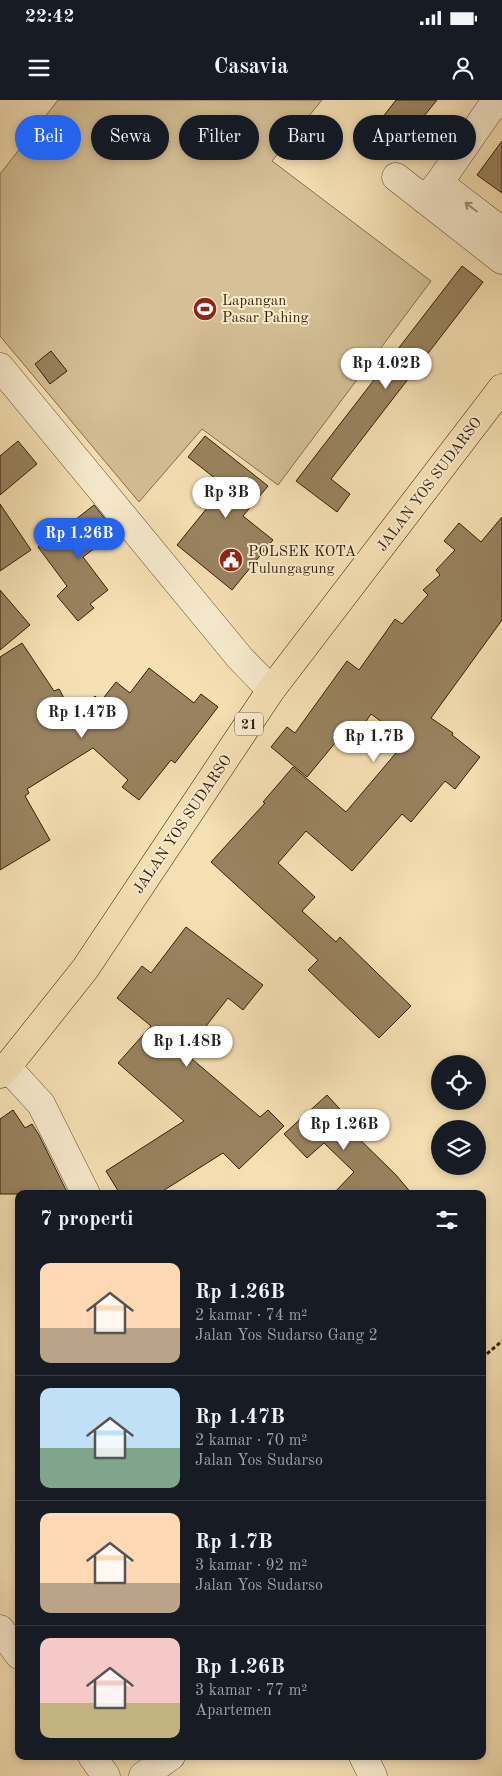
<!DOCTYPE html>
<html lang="id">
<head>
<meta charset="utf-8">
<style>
  body { margin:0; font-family:"Old Standard TT",serif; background:#20242c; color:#f1f3f6; height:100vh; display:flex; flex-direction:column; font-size:19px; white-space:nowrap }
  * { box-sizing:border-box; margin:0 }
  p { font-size:16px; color:#9ea1a6 }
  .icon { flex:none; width:28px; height:28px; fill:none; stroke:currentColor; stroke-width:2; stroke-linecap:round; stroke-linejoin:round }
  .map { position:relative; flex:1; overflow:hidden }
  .drawer { position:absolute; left:15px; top:1090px; width:471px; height:570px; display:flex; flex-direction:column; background:#171b24; border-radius:10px; box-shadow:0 2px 8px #0003 }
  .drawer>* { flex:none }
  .hud { position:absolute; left:15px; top:15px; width:472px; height:45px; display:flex; gap:10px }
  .tools { position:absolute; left:431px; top:955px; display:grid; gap:10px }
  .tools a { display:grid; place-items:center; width:55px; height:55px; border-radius:50%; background:#171b24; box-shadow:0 2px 8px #0003; font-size:25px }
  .price { position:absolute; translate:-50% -42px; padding:0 11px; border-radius:18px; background:#fff; color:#222; font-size:16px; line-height:32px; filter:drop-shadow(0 1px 2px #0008) }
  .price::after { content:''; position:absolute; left:50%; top:30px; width:15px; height:11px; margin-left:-8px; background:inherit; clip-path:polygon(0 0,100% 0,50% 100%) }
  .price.on { background:#2563eb; color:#fff }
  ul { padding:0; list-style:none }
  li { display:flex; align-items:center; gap:15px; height:125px; padding:0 25px }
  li+li { border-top:1px solid #363941 }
  li span { display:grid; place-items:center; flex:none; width:140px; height:100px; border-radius:10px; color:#555 }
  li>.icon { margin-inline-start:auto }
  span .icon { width:60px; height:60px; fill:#fffc; stroke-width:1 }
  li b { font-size:21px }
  h2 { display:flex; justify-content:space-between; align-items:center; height:60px; padding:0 25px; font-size:21px }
  .chip { padding:0 18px; border-radius:22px; background:#171b24; box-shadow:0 2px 8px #0003; font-size:18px; line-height:45px }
  .chip.on { background:#2563eb; color:#fff }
  .status { display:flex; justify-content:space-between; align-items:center; height:35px; padding:0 25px; background:#171b24; direction:ltr }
  .status svg { height:14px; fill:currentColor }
  header { display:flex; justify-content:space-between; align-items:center; height:65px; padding:0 25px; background:#171b24; font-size:22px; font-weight:700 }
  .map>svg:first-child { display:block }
  .green { fill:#d5c097; stroke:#856f4e }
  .building { fill:#998360; stroke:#351e04 }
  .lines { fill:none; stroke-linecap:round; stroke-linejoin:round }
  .minor-casing { stroke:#654f30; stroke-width:29 }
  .highway-casing { stroke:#351e04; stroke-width:29 }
  .path { stroke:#351e04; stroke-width:3; stroke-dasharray:4 2.5; stroke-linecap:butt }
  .minor { stroke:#f9eccf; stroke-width:28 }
  .highway { stroke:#f6e1b5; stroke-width:28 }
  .oneway { stroke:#a18f74 }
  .labels { text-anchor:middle; stroke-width:4; stroke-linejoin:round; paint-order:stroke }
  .shield { fill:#f9eccf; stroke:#705c41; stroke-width:1 }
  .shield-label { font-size:14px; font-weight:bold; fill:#351e04 }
  .poi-label { font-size:15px; fill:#351e04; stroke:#f9eccf; text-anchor:start }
  .street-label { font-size:15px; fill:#351e04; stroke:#f9eccf }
</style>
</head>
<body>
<div class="status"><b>22:42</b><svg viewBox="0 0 49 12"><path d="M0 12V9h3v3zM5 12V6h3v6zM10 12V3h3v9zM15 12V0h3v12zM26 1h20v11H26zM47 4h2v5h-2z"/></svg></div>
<header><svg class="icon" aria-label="menu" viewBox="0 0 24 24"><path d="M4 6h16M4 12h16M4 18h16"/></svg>Casavia<svg class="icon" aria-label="person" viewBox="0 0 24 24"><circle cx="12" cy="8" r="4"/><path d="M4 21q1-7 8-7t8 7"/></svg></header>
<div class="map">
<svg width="502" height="1676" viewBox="0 0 502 1676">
  <rect width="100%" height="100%" fill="#f6e1b5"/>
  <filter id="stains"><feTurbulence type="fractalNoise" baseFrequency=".004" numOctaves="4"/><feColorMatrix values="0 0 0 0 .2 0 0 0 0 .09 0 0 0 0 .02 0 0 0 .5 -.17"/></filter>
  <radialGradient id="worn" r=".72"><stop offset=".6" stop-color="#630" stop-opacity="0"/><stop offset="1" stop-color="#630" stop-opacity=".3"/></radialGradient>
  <!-- green -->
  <path class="green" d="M58,0h264l-50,61 159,120 -153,204 -76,-56 -63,73 -139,-166v-162z"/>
  <!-- building -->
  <path class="building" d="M396,0h41l-38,47 -24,-20z
    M502,41v52l-25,-18z
    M462,166l21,16 -152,197 19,15 -13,18 -41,-31z
    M51,251l16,20 -17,13 -15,-20z
    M205,336l63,50 -25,30 30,24 -41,50 -55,-45 48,-59 -37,-29z
    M18,341l19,23 -37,31v-39z
    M0,404l31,46 -31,21z
    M94,405l22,27 -33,25 25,33 -18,14 4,4 -16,13 -21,-25 10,-10 -29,-39 23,-16z
    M502,417v103l-71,98 22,15 -1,2 28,22 -25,32 -10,-8 -34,41 -9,-8 -50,57 -46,-40 -28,32 37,34 -13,14 34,31 4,-5 71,69 -32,32 -71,-68 10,-10 -107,-98 54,-59 -2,-1 30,-35 53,45 61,-72 -36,-26 -13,19 -9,-7 -42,51 -36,-30 16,-20 8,6 52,-72 12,9 36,-51 7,5 26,-29 -5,-5 17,-15 -4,-5 19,-20 -11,-9 15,-18 22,19z
    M0,490l30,35 -30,25z
    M22,543l32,48 5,-2 16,29 20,-22 6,5 15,-19 14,11 19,-25 45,35 7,-9 17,13 -43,56 -4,-3 -32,40 -17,-13 6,-7 -35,-32 -66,41 2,4 -4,3 25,44 -50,30v-213z
    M186,827l77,58 -20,25 -15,-12 -43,55 75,64 8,-7 16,16 -45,43 -16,-16 -65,41h-38l-14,-23 78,-50 -66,-58 33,-37 -34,-28 25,-32 9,7z
    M327,995l22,24 -5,5 52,51 16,19h-79l21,-22 -30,-29 -17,15 -23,-24z
    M13,1010l12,18 7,-4 7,11 29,59h-68v-75z"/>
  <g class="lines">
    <!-- minor casing -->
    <g class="minor-casing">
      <path id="minor" d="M396,77l106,83
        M439,83l63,48
        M425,100l14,-17 51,-74 12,-7
        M0,267l240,291 31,32
        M7,967l34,37 45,90
        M0,1529l19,26
        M92,1656l14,20
        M363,1656l10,20
        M143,1676l28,-20"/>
    </g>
    <!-- highway casing -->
    <g class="highway-casing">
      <path id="highway" d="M0,974l7,-7 78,-98 186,-279 231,-302"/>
    </g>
    <!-- path -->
    <path class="path" d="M482,1258l20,-17"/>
    <!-- minor -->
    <use href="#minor" class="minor"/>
    <!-- highway -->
    <use href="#highway" class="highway"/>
  </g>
  <!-- one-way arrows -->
  <defs><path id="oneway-shaft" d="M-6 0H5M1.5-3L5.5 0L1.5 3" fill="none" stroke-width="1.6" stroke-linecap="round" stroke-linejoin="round" transform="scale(1.25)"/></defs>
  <use class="oneway" href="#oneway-shaft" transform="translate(471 107) rotate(-143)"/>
  <!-- icons -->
  <defs>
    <g id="stadium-disc" transform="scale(1.25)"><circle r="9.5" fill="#8f2418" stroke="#f9eccf"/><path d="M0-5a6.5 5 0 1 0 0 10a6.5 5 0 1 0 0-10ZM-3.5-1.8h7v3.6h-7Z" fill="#fff"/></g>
    <g id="civic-disc" transform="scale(1.25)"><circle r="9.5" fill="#8f2418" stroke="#f9eccf"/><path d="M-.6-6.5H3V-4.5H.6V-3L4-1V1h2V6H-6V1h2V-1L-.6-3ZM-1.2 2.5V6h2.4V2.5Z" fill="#fff"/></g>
  </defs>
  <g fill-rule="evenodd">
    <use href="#stadium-disc" x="205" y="209"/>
    <use href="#civic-disc" x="231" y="460"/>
  </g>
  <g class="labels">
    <!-- shield labels -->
    <rect class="shield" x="235" y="612.5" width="28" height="23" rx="4"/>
    <g class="shield-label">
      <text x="249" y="629">21</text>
    </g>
    <!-- poi labels -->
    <g class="poi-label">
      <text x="222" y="205">Lapangan<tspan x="222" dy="17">Pasar Pahing</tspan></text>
      <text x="248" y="456">POLSEK KOTA<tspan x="248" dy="17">Tulungagung</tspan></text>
    </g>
    <!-- street labels -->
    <g class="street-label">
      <text transform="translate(429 384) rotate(-53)" y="5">JALAN YOS SUDARSO</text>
      <text transform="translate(182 724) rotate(-56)" y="5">JALAN YOS SUDARSO</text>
    </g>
  </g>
  <rect width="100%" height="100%" filter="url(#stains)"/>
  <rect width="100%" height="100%" fill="url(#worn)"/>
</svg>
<div class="tools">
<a><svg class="icon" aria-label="locate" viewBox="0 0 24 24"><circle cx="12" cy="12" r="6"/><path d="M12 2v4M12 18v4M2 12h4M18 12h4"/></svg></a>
<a><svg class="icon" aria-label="layers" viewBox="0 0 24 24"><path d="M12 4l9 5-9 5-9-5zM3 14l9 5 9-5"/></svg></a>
</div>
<b class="price" style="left:386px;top:290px">Rp 4.02B</b>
<b class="price" style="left:226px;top:419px">Rp 3B</b>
<b class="price on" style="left:79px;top:460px">Rp 1.26B</b>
<b class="price" style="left:82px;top:639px">Rp 1.47B</b>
<b class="price" style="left:374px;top:663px">Rp 1.7B</b>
<b class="price" style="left:187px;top:968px">Rp 1.48B</b>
<b class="price" style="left:344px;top:1051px">Rp 1.26B</b>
<div class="hud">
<a class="chip on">Beli</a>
<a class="chip">Sewa</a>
<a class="chip">Filter</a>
<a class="chip">Baru</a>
<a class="chip">Apartemen</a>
</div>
<section class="drawer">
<h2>7 properti<svg class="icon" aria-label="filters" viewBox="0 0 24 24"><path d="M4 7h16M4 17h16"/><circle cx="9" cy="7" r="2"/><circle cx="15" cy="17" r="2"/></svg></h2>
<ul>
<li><span style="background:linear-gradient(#ffd9b3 65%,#b9a48a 0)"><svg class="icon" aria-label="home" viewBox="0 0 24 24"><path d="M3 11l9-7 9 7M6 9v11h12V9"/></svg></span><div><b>Rp 1.26B</b><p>2 kamar · 74 m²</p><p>Jalan Yos Sudarso Gang 2</p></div></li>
<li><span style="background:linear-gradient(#bfe0f5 60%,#7fa58c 0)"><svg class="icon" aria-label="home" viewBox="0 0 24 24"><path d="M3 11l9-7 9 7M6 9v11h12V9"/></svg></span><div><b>Rp 1.47B</b><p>2 kamar · 70 m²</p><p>Jalan Yos Sudarso</p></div></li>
<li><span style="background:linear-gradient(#ffd9b3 70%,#b9a48a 0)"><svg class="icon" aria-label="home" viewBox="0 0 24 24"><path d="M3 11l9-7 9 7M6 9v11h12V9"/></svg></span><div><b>Rp 1.7B</b><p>3 kamar · 92 m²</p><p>Jalan Yos Sudarso</p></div></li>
<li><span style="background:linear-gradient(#f6c9c9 65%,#c2b280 0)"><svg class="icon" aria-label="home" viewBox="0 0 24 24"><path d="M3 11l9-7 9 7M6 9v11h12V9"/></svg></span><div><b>Rp 1.26B</b><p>3 kamar · 77 m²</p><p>Apartemen</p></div></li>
</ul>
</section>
</div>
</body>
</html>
